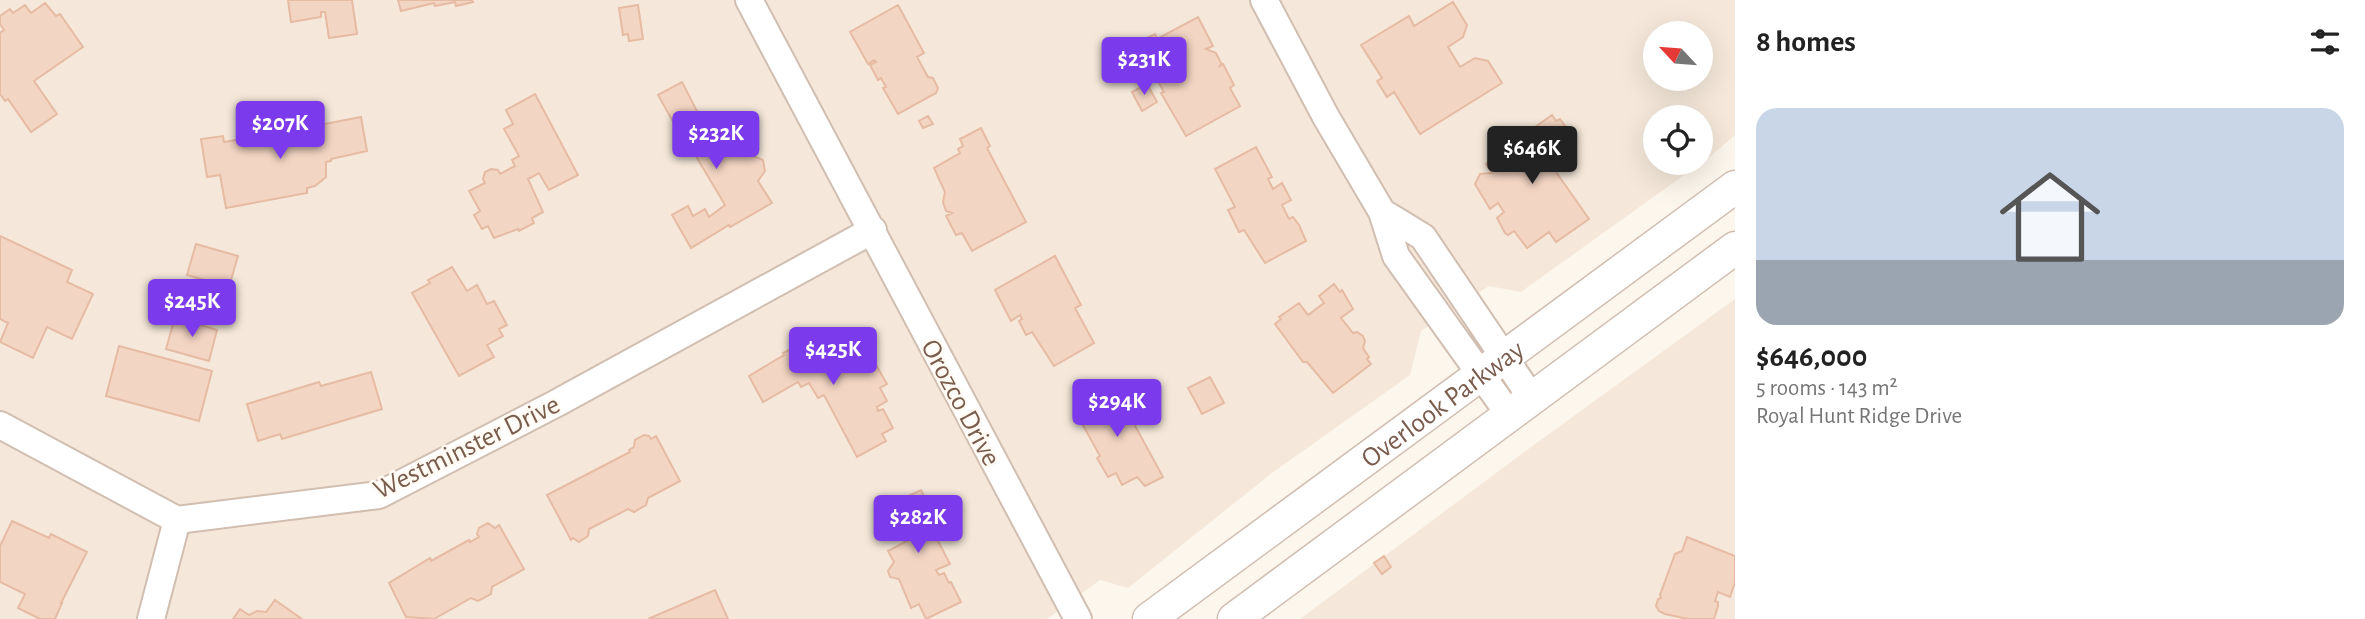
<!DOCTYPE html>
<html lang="en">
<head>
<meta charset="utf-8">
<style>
  body { margin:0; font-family:"Alegreya Sans",sans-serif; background:#f6f6f6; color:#222; height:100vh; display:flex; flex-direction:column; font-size:26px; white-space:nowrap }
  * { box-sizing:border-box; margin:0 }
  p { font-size:23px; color:#767676 }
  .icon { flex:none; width:38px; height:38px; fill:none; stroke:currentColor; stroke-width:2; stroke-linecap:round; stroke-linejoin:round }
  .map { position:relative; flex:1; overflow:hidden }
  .panel { display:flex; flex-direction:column; background:#fff; width:630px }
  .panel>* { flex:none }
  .needle { width:46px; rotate:296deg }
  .fabs { position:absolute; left:1643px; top:21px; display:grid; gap:14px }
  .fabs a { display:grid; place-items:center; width:70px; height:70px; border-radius:50%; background:#fff; box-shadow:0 7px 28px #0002; font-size:35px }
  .price { position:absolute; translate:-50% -60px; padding:0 16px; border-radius:7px; background:#7c3aed; color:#fff; font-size:23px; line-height:46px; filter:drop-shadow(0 2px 4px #0008) }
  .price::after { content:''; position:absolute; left:50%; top:42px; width:21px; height:16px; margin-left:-10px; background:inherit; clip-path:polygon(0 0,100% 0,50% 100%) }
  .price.selected { background:#222; color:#fff }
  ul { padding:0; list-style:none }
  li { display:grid; align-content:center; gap:14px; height:371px; padding:0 21px }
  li+li { border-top:2px solid #e0e0e0 }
  li span { display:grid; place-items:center; height:217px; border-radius:21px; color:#555 }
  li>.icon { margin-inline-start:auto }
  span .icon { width:126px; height:126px; fill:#fffc; stroke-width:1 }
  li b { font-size:30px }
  h2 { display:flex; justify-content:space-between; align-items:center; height:84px; padding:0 21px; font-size:30px }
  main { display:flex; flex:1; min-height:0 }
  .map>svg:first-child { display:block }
  .residential { fill:#f5e8da; fill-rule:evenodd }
  .building { fill:#f3d5c3; stroke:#e6bba3; stroke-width:2 }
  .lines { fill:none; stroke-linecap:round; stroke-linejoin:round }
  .minor-casing { stroke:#d1beb0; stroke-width:30 }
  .tertiary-casing { stroke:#d1beb0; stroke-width:35 }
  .minor { stroke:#fff; stroke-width:26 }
  .tertiary { stroke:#fff; stroke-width:32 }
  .labels { text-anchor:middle; stroke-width:5; stroke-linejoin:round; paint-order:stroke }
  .street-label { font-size:28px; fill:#7a5c4d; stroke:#fffaf3 }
</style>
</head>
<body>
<main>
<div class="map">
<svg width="1735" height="619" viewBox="0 0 1735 619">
  <rect width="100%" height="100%" fill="#fdf6ec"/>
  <!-- residential -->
  <path class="residential" d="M0,0h1735v135l-23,20 -191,137 -32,-6 -68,45 -11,44 -138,98 -144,115 -28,-8 -53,39h-1047zM1656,33h45v46h-45zM1656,117h45v46h-45z
    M1735,299v320h-435l227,-169z"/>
  <!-- building -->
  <path class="building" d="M288,0h64l5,34 -28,4 -4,-26h-4v5l-30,5z
    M398,0h74l1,2 -17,4 -1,-4 -20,4 -1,-3 -33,8z
    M1453,2l14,23 -4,12 -15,10 12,20 15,-9 13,3 14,22 -82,51 -26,-42 -7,5 -10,-16 5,-3 -21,-33 48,-29 5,10z
    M45,3l11,13 4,-2 23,33 -49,34 23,33 -26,18 -23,-33 -3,2 -5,-7v-61l4,-3 -4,-6v-8l10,-7 3,4 12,-8 6,8z
    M638,5l5,34 -14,2 -1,-7 -5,1 -4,-27z
    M898,5l26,48 -7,4 11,20 5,1 5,10 -2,5 -38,21 -15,-26 3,-1 -5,-9 -3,2 -8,-15 6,-3 -2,-2 -6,4 -18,-32z
    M1198,17l15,29 -7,3 10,4 5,10 -1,3 3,-2 11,21 -4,3 10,18 -54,30 -25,-43 3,-1 -18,-32 -5,3 -9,-18 23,-11 2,5z
    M682,82l21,41 11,-7 10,19 9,-4 13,25 5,-1 12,5 2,11 -7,10 14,22 -42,24 -1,-2 -38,23 -19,-33 16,-9 5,10 12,-7 4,8 16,-12 -34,-57 6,-3 -11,-21 -9,5 -19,-34z
    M1147,84l10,18 -15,9 -10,-19z
    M535,94l43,81 -29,15 -10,-17 -11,6 15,33 -11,6 2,5 -15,8 -1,-2 -24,9 -6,-12 -6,3 -8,-14 6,-4 -11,-20 16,-8 -2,-4 2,-7 6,-3 7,1 2,4 15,-8 -3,-6 7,-4 -15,-27 9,-5 -7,-14z
    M1552,115l4,6 4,-2 12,17 -3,3 2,3 -24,17 42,60 -33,23 -7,-10 -22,16 -13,-17 -6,4 -3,-2 -8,-15 7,-6 -6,-9 -8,6 -15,-25 5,-10 12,-1 -6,-9 9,-8 11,-8 2,2 8,-6 -2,-2z
    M928,116l5,8 -10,4 -4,-7z
    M361,117l6,34 -36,8v2l-5,1v15l-11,9 -8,2v5l-81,15 -6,-33 -13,2 -6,-38 22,-3 1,6 23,-4 1,6 36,-6 -1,-6z
    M981,128l9,18 -3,2 39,74 -54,29 -10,-18 -6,2 -10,-19 6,-3 -6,-2 -3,-9 2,-10 -11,-24 26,-15 -2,-4 5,-3 -3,-7z
    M1256,147l16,30 -4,2 5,10 9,-6 9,17 -9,5 7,14 4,-2 6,8 7,16 -41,22 -21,-33 -5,2 -11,-22 7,-3 -20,-38z
    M0,236l72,34 -5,12 26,12 -21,45 -25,-12 -14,31 -33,-16 8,-19 -8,-4z
    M196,244l42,12 -9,31 -42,-12z
    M1055,256l26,49 -6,3 19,35 -40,23 -22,-34 -6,3 -7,-14 3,-2 -2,-4 -9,6 -16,-31z
    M452,267l15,24 10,-6 10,19 7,-3 13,24 -8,4 4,7 -16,9 7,12 -35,19 -47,-83 18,-10 -2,-3z
    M1334,284l6,8 2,-2 11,19 -12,9 12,15 4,-1 6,4 2,5 -2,7 6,9 -2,2 4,5 -38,29 -26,-31h-4l-28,-38 6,-5 -2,-2 20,-14 9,12 16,-12 -5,-7z
    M175,317l42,13 -8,31 -43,-12z
    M828,334l4,7 11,-6 10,17 -5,2 4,6 9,-5 7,13 8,-3 11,19 -7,4 7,13 -10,6 1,4 5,-2 10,19 -11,6 4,7 -29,16 -33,-62 -6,3 -9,-15 -8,4 -3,-5 -35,20 -14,-26 35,-21 -1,-2 19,-9 1,3z
    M119,346l93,25 -13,50 -93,-25z
    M371,372l11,37 -100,30 -2,-5 -22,7 -11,-37 72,-22 2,4z
    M1210,377l14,26 -22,11 -14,-26z
    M1114,387l49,90 -18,9 -8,-9 -15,8 -6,-12 -8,4 -11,-19 3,-2 -26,-47z
    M644,435l5,1 2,3 5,-3 24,45 -32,17 -2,7 -12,7 -6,-3 -39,20 -1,7 -9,6 -6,-4 -2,2 -24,-45 83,-43 -1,-2 5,-3 1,-7z
    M921,490l20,42 -6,3 15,29 -14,6 3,5 5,-2 5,10 2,-1 10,20 -35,17 -7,-15 -8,4 -12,-29 -9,-2 -2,-6 6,-9 -6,-11 19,-10 -2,-6 -8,4 -4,-7 -8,4 -9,-19 8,-3 -2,-6z
    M12,521l37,17 2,-4 36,18 -26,51h1l-7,16h-15l-22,-11 7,-14 -25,-12v-36z
    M488,523l7,5 4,-3 25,44 -32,18 -1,7 -13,7 -7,-3 -37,21 -28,-2 -17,-34 41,-25 1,3 38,-21 1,2 9,-5 -2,-3 2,-6z
    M1687,537l48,19v26l-5,15 -12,-5 -3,9 3,1v4l-4,13h-26l-23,-5 -6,-3 -3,-5 2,-7 3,-1 -1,-3 15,-41 7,-3z
    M1384,556l7,11 -9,7 -8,-11z
    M715,590l13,29h-80z
    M275,600l27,19h-69l7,-10 9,6 8,-4 9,1z"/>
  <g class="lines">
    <!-- minor casing -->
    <g class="minor-casing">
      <path id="minor" d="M749,0l329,619
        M1264,0l62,117 56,95 14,44 113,158
        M1382,212l41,25 108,160
        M0,425l177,95 202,-25 178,-92 316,-173
        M151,619l26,-99"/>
    </g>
    <!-- tertiary casing -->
    <g class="tertiary-casing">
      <g id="tertiary">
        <path id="s1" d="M1149,619l586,-432"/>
        <path d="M1234,619l501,-371"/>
      </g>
    </g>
    <!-- minor -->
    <use href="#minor" class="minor"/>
    <!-- tertiary -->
    <use href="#tertiary" class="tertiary"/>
  </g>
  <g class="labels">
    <!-- street labels -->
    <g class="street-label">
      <text transform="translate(962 402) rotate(62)" y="10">Orozco Drive</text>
      <text dy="10" stroke="none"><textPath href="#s1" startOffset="364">Overlook Parkway</textPath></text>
      <text transform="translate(466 446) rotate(-26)" y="10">Westminster Drive</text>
    </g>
  </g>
</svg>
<div class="fabs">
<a><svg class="needle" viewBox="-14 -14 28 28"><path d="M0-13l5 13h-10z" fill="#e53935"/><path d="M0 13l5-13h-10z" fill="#767676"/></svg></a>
<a><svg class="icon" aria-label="locate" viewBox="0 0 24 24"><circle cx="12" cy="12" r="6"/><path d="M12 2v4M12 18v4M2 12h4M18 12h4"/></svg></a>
</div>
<b class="price" style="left:1144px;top:97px">$231K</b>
<b class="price" style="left:280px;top:161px">$207K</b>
<b class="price" style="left:716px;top:171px">$232K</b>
<b class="price selected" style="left:1532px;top:186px">$646K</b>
<b class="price" style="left:192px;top:339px">$245K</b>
<b class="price" style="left:833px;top:387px">$425K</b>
<b class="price" style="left:1117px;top:439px">$294K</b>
<b class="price" style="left:918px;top:555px">$282K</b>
</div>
<section class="panel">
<h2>8 homes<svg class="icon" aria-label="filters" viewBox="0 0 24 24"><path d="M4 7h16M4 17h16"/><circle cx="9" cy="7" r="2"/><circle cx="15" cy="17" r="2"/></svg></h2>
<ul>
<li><span style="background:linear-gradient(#c9d6e8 70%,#9aa5b1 0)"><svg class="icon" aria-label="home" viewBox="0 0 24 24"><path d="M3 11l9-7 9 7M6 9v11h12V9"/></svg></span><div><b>$646,000</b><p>5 rooms · 143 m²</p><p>Royal Hunt Ridge Drive</p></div></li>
</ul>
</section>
</main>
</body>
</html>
